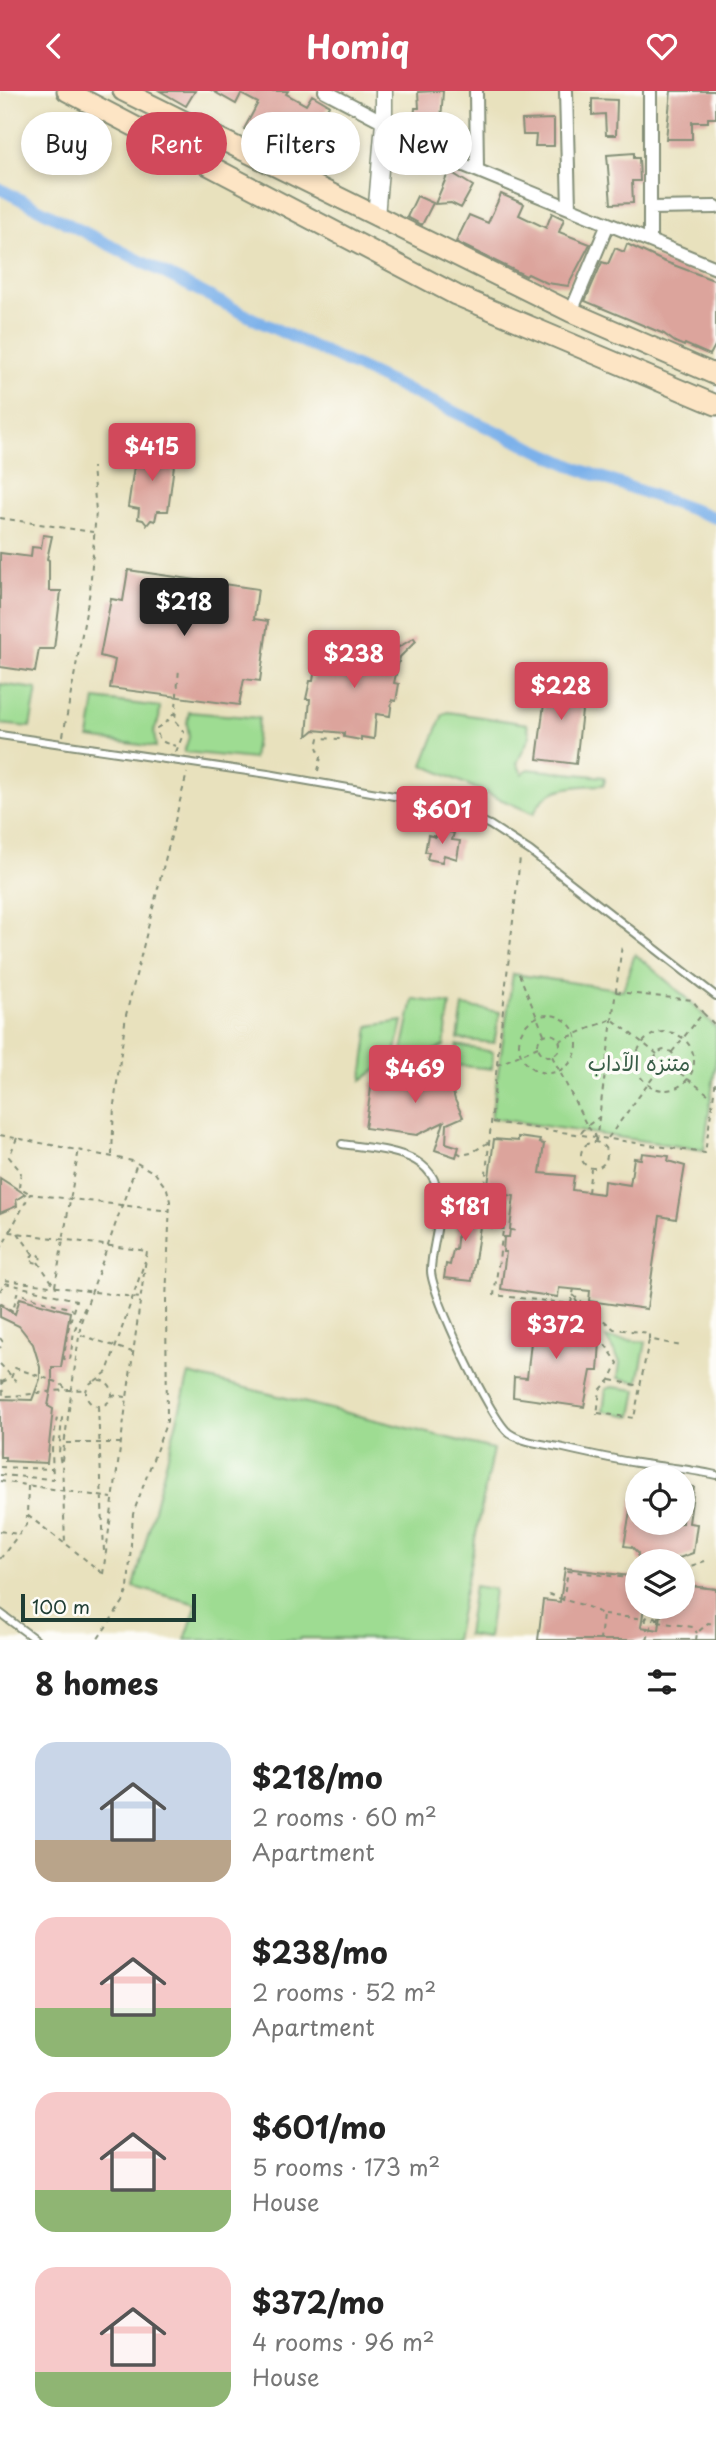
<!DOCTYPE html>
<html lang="en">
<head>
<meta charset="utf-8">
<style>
  body { margin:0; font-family:"Playpen Sans","Playpen Sans Arabic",sans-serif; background:#f6f6f6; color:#222; height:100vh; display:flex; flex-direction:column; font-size:26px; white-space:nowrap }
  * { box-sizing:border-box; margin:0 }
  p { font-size:23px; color:#767676 }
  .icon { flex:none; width:38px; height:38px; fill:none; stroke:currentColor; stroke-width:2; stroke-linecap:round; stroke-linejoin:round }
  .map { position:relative; height:1549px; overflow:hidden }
  .details { display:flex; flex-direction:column; background:#fff; flex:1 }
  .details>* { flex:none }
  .hud { position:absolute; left:21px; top:21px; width:676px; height:63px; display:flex; gap:14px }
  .fabs { position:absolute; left:625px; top:1374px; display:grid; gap:14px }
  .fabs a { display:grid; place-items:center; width:70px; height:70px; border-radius:50%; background:#fff; box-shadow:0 4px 10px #0003; font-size:35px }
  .scale { position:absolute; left:21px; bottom:18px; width:175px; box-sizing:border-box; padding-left:7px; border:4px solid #1f3d34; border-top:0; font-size:19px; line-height:24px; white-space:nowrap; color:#1f3d34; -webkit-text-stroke:5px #fdfcf7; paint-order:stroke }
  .price { position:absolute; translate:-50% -60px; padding:0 16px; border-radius:7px; background:#d1495b; color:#fff; font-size:23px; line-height:46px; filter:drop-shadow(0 2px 4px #0008) }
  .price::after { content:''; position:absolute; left:50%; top:42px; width:21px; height:16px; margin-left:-10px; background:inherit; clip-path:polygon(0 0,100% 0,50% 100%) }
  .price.current { background:#222; color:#fff }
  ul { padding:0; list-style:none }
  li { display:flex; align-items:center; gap:21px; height:175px; padding:0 35px }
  li span { display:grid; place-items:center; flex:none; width:196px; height:140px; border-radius:21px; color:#555 }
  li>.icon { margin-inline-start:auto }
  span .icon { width:84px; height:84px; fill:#fffc; stroke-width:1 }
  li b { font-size:30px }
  h2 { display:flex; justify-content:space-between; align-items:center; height:84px; padding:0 35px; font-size:30px }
  .chip { padding:0 24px; border-radius:32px; background:#fff; box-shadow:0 4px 10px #0003; font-size:24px; line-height:63px }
  .chip.current { background:#d1495b; color:#fff }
  header { display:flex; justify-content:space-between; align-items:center; height:91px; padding:0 35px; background:#d1495b; color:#fff; font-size:32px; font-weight:700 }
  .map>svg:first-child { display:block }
  .green { fill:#9edc92; stroke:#5e8c63; stroke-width:2 }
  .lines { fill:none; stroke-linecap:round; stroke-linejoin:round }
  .canal { stroke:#7cb1ea; stroke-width:12 }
  .building { fill:#dca49c }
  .service-casing { stroke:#848f78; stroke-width:10 }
  .minor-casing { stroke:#848f78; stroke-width:16 }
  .tertiary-casing { stroke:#848f78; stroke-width:19 }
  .secondary-casing { stroke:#848f78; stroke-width:23 }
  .path { stroke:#848f78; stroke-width:2; stroke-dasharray:5 5; stroke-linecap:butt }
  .service { stroke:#fff; stroke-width:6 }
  .minor { stroke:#fff; stroke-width:12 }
  .tertiary { stroke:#fff; stroke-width:16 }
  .secondary { stroke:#fde5c5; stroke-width:19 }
  .labels { text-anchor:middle; stroke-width:7; stroke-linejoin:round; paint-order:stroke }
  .park-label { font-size:21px; fill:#385d47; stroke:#fdfcf7 }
</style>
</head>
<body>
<header><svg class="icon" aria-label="back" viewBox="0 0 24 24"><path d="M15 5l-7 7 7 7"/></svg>Homiq<svg class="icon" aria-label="heart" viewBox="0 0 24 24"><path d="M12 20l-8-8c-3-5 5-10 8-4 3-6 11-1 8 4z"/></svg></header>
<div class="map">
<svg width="716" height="1549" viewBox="0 0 716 1549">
  <rect width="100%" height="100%" fill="#fdfcf7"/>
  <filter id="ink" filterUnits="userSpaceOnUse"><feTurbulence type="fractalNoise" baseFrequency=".0143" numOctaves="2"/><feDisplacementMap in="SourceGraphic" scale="14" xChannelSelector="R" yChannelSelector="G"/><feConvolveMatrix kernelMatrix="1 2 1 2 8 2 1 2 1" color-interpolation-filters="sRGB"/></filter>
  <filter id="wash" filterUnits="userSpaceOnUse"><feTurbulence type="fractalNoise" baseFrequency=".00686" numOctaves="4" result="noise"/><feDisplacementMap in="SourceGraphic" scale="28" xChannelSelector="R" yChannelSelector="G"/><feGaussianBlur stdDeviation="1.57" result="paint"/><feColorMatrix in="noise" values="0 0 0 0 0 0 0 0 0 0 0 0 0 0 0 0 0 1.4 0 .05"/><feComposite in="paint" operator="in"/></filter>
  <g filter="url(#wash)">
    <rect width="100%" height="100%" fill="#e8e1bd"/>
    <!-- green -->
    <path class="green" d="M0,593l37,5 -7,38 -30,-3z
      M95,608l65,8 -1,12 -5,12 2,16 -67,-9z
      M189,621l70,6 -6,41 -69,-7 5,-15 -2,-14z
      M448,621l79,12 3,12 -13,27 5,11 6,-5 76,8 1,4 -2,4c-26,1 -59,0 -69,29l-111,-49 20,-51z
      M635,863l53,45 28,29v31l-12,91 -213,-32 22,-144 110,16z
      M413,908l37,5 -6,42 -35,16 -7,1 -2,-2z
      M463,915l37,6 -6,31 -36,-4z
      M403,930l-9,37 -32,22 7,-54z
      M457,954l36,7 -1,17 -37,-4z
      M606,1247l40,4 -8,40 -20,-4 2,-16z
      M189,1283l304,75 -38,191 -155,-2 -1,2h-114l12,-36 -63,-17z
      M612,1296l25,3 -5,26 -29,-5 3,-22z
      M474,1495l20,3 -6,49 -21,-3z"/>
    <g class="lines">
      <!-- canal -->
      <path class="canal" d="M0,98l256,131 246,114 79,36 135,48"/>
    </g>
    <g id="blocks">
      <!-- building -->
      <path class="building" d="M160,0h35l-9,15z
        M213,0h75l-2,3 20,11 6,-10 17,10 -7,13 3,2 -9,16 15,9 -10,16 -18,-11 -3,6 -19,-11 -2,3 -35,-19 14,-26 -17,-9 -5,10z
        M436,0h7l-2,30h-27l1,-13h4l-1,-16z
        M671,0h45v27h-8v4h-16v17h-26z
        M592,8l25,1 -1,35h-10l-1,-21 -13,1z
        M554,28v27h-19l1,-11h-13l-1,-15z
        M634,62v5h5l1,23h-8l1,22 -22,1 -4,-49z
        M449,80l24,15 -12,22 -10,-5 -16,1z
        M501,103l23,10 -5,11 27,13 6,-15 12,6 -5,13 31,12 -22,42 -21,-3 -19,-9 -2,2 -70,-34 13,-27 19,8z
        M417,105l16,7 -11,22 -15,-8z
        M627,153l36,17 53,20v63l-6,11 -25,-11 -1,2 -9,-4 -11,-8 -79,-33 17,-39 6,2 7,-16 9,4z
        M158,350l3,5h5l-1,11 10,1 -7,53h-11l-2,10 -4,-1 -4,5 -4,-5 -5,-1 1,-10 -11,-2 8,-54 11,2 2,-11z
        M43,444l9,1 -5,23 2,1v31h12l-7,58h-15l-4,23 -35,-5v-114l31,4 1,-10 9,1z
        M128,479l130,19 -4,30 14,2 -8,60 -16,-2 -5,26 -129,-17 5,-28 -15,-4 11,-57 12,2z
        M414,547l2,3 -16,16 -6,26 5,1 -3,17 -4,-1 -2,16 -14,-2 -2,25 -13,-2v3l-17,-3v-4l-30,-3 -7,6 3,-37h-4l4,-18h3l2,-13 12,1 6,-25 11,3 2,-6 17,3 -1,4 30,3z
        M547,589l38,4 -9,80 -39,-5z
        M438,738l16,4 -2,7 8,1 -3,18 -13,-4 -2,7 -15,-3 2,-7h-4l3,-17 8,2z
        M441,972l5,15 7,1 -1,9 3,12 8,17 -16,7 -1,19 13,4 -3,10 -21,-7 9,-28 -27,13 -52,-7 7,-46 26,4 7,-21 17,6z
        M518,1046l22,3 -1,3 5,1 -4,29 34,3 -2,14 31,4 1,-13 26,4 4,-27 7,1 1,-6 27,3 -1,5 17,5 -9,53 -16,-3 -13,93 -58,-8 1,-10 -31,-3 -1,9 -57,-8 5,-37h-3l1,-15h5l5,-41 -20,-3 1,-6 -7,-2 6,-46 24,2z
        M0,1087l25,16 -9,6 1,6 -17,7z
        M462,1112l21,3 -11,75 -28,-3 2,-14 4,1 3,-15h3l2,-20h-3l2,-18h4z
        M20,1207l50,14 -9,55h-9v18l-4,21 5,3 -6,54 -42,-2v-4h-5v-58l32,1 8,-21v-12l-7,-23 -14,-18 -19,-9v-13l15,10z
        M514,1224l47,7v-3l17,1v9l13,2 -1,10 10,1 -2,29h-7l-7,36 -71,-10 1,-20 13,1 4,-36 -20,-1z
        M682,1394l12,2 -5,36 8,1 -4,29 -14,5 -1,3h-40v-8l-6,-6 -8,-1 8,-47 5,1v23h45z
        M565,1477l72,9v30h7l-3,20 18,3 3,-23h20v-22l34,4v51h-178l5,-40 17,2z"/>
    </g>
  </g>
  <g filter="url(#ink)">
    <use href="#blocks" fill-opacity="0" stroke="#848f78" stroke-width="2"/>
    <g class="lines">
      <!-- service casing -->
      <g class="service-casing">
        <path id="service" d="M0,644l268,39 149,26 42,11 31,14 40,26 186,145
          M342,1053c45,7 103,6 97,70 -1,19 -8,39 -8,57 0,23 60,149 78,162 13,9 34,11 50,14 26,6 52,12 78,16 27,4 53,6 79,12
          M0,1522l36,27"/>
      </g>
      <!-- minor casing -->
      <g class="minor-casing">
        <path id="minor" d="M325,0l59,31
          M476,0l1,79
          M566,0l3,117
          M383,41l333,136
          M650,117l66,-1
          M650,150v-150
          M571,221l37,-88"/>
      </g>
      <!-- tertiary casing -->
      <g class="tertiary-casing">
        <path id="tertiary" d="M376,126l8,-95v-31"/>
      </g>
      <!-- secondary casing -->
      <g class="secondary-casing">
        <path id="secondary" d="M67,0l389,204 260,110
          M123,0l448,221 145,63"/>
      </g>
      <!-- path -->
      <path class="path" d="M0,427l93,14
        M175,621l-6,8 -12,8c0,14 8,15 19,18
        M63,645l27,-145 6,-80 -4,-44
        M176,661l8,-20 -9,-11 4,-53
        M318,680l3,-14 -4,-10 2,-9 22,1
        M519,883l25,60
        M616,901l76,8 11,13
        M519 953a29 29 0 1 1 58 0a29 29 0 1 1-58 0Z
        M636 970a29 29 0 1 1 58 0a29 29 0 1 1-58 0Z
        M538 954a11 11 0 1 1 22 0a11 11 0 1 1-22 0Z
        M559,950l53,-22 45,35
        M538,956l-41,18 -13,128 4,6 19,3 -13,93 77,9 -1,16
        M655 969a10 10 0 1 1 20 0a10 10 0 1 1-20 0Z
        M672,961l31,-39 13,13
        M552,965l35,70 12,-9
        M497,973l23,-206
        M672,976l40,30
        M493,1031l212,31 11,-74
        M581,1042l6,-7 9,10
        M0,1044l133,26 22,12 12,16 3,12 -4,100 1,120 -34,93 -5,75 -5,13 -26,38
        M17,1047l-8,19 12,15 -2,15 10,6
        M608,1047l52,-70
        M596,1050l26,-196
        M581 1064a13 13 0 1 1 26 0a13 13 0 1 1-26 0Z
        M457,1061l5,3 9,-2 18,-11
        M112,1064l2,-50 12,-90 61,-242
        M588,1101l3,-23
        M480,1135l39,5
        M10,1140l20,-37 140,17
        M18,1142l15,21
        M0,1159l10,-18 137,19 -44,323
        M31.5 1167a4.5 4.5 0 1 1 9 0a4.5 4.5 0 1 1-9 0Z
        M38,1171l16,23
        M5,1189l135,18
        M5,1192l71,17 -9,34 -3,25 6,1 4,-29 11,-24
        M55,1195l24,-137
        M0,1200l5,-8
        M573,1204l41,34 35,4v6l32,7
        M575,1208l22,33
        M0,1212l13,8 4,-18 55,16
        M571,1212l3,-14
        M572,1216l28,30 18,26 -8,17 -10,10 -3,25
        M81,1244l51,17
        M0,1247l3,4 -3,6
        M0,1273l16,17
        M611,1289l29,6
        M86 1302a13 13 0 1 1 26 0a13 13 0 1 1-26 0Z
        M0,1290l2,1 1,14c28,0 55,-8 83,-6
        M95,1290l12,-9 38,-111
        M2,1291l9,-4 4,-10 45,15 5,5
        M111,1304l15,2
        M98,1315l6,146
        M598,1322l36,5 15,-78
        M66,1352h54
        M0,1376l52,2
        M0,1384l53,4 -1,-30 5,-32 5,1 -3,35 2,12
        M0,1390l112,17
        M28,1395l-1,29 37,28
        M0,1440l18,3
        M0,1468l26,-34 1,-9
        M682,1478l23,-8
        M102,1482l-37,-30 -3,-83 19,-138 56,-159
        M682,1493l34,5
        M549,1503c18,9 38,9 54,21l-3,25
        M563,1510l5,-30 69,8
        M644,1516l3,23
        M652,1516l6,15
        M604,1524l42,4 6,-12
        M658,1530l3,-14
        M658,1531l35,5 4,6
        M647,1549l10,-33
        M696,1549l1,-7 11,-10 8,1"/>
      <!-- service -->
      <use href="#service" class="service"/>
      <!-- minor -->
      <use href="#minor" class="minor"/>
      <!-- tertiary -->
      <use href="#tertiary" class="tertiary"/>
      <!-- secondary -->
      <use href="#secondary" class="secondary"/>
    </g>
  </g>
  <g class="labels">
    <!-- park labels -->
    <g class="park-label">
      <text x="639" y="980">متنزه الآداب</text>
    </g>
  </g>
</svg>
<div class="fabs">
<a><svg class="icon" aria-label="locate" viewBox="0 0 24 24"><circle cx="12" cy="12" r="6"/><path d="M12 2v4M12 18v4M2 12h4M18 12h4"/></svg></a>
<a><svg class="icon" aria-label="layers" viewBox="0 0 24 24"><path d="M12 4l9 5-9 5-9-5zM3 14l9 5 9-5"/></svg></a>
</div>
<div class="scale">100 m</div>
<b class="price" style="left:152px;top:392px">$415</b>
<b class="price current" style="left:184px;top:547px">$218</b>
<b class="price" style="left:354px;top:599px">$238</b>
<b class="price" style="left:561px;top:631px">$228</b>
<b class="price" style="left:442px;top:755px">$601</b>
<b class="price" style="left:415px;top:1014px">$469</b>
<b class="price" style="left:465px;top:1152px">$181</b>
<b class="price" style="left:556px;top:1270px">$372</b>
<div class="hud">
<a class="chip">Buy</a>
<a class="chip current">Rent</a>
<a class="chip">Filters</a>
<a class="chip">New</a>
</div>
</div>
<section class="details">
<h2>8 homes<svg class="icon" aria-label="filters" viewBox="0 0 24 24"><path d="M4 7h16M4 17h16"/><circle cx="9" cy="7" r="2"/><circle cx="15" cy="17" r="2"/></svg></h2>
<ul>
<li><span style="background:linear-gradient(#c9d6e8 70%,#b9a48a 0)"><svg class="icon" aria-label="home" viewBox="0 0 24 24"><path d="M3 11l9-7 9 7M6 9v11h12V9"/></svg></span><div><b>$218/mo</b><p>2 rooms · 60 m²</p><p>Apartment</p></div></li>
<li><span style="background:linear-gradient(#f6c9c9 65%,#8fb573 0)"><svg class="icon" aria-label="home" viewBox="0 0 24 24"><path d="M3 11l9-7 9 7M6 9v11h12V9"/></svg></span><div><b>$238/mo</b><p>2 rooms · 52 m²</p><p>Apartment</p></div></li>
<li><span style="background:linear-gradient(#f6c9c9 70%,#8fb573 0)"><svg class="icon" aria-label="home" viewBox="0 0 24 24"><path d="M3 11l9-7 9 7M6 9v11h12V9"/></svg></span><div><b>$601/mo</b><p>5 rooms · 173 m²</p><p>House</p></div></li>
<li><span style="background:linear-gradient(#f6c9c9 75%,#8fb573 0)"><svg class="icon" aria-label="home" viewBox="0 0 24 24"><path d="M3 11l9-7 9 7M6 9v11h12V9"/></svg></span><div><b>$372/mo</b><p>4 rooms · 96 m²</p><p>House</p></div></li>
</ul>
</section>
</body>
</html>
